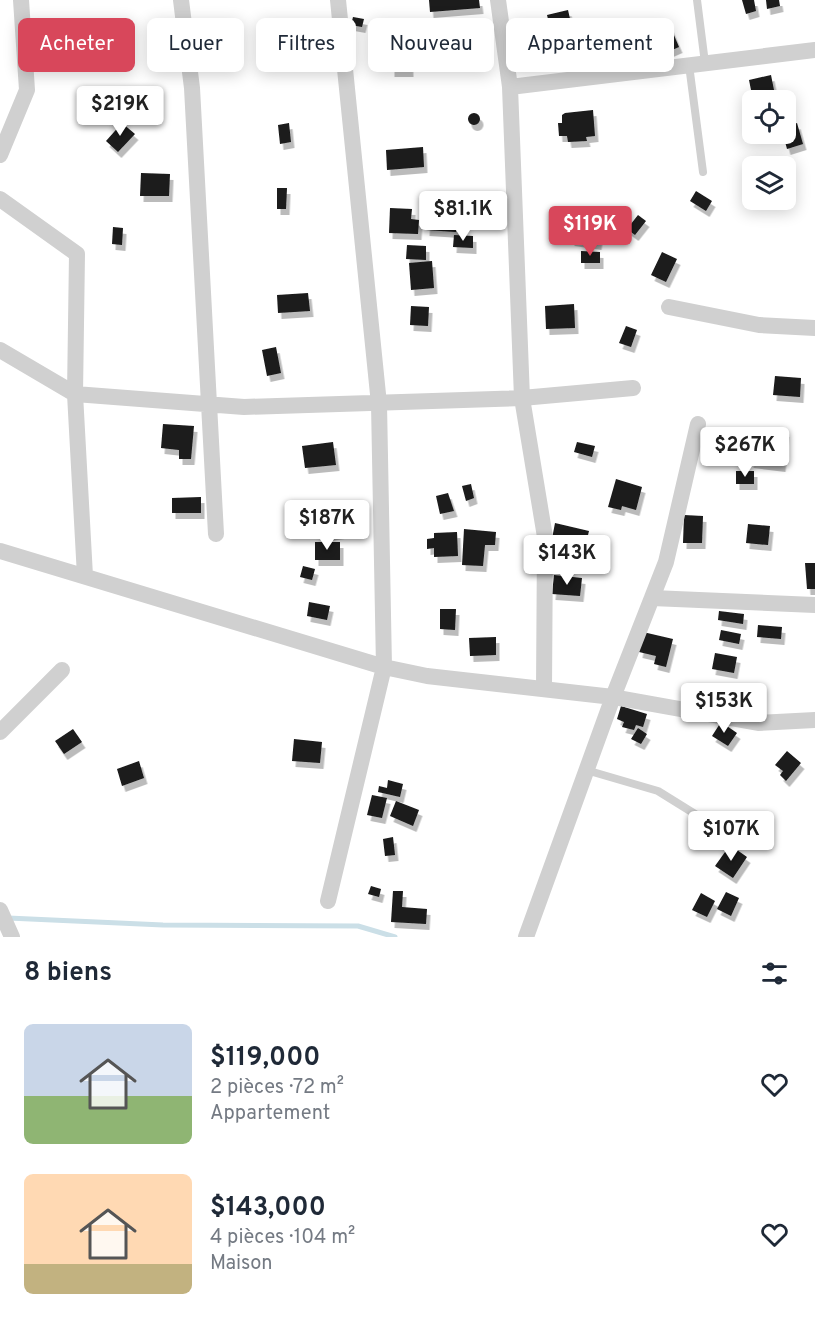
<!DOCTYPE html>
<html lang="fr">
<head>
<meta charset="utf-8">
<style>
  body { margin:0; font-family:Overpass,sans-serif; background:#f2f2f3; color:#1f2937; height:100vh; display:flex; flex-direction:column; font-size:22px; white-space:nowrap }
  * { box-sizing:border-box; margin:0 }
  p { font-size:20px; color:#747a83 }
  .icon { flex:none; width:33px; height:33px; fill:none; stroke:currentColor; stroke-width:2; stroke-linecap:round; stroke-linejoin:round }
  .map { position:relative; height:937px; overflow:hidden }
  .sheet { display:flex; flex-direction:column; background:#fff; flex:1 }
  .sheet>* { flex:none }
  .top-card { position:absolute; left:18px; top:18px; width:780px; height:54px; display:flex; gap:12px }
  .controls { position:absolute; left:742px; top:90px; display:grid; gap:12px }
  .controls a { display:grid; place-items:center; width:54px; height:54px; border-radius:9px; background:#fff; box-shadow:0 3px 15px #0003; font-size:30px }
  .price { position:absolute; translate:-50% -51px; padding:0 14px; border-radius:6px; background:#fff; color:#222; font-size:20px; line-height:39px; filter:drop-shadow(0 2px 3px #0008) }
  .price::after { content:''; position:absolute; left:50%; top:36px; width:18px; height:14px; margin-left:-9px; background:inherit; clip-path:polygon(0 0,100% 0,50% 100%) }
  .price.current { background:#d8475b; color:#fff }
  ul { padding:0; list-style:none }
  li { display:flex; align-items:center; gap:18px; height:150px; padding:0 24px }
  li span { display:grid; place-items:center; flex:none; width:168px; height:120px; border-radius:9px; color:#555 }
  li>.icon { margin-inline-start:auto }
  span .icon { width:72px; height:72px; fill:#fffc; stroke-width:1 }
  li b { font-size:26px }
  h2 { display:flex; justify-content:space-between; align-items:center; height:72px; padding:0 24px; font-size:26px }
  .pill { padding:0 21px; border-radius:9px; background:#fff; box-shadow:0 3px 15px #0003; font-size:21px; line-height:54px }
  .pill.current { background:#d8475b; color:#fff }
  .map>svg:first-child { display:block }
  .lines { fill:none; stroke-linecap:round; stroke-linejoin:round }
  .stream { stroke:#cbdfe7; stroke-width:5 }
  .building { fill:#1a1a1a; filter:url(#shadow) }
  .lane { stroke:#d0d0d0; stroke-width:8 }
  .street { stroke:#d0d0d0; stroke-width:16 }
</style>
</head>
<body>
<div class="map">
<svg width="815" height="937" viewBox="0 0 815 937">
  <defs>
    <filter id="shadow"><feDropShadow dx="3.5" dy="6" stdDeviation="0" flood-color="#0004"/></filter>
  </defs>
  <rect width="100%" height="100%" fill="#fff"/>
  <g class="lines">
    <!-- stream -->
    <path class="stream" d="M8,918l155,7 195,1 37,11"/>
  </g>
  <!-- building -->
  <path class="building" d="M429,0h50l1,8 -50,4z
    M742,0h12l2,11 -10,3z
    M766,0h13l1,6 -13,3z
    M568,10l6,26 -21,4 -6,-25z
    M353,17l11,2 -2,8 -11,-2z
    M379,19h30v16h-30z
    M667,19l12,28 -23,10 -13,-28z
    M443,20h16v13l-17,-1z
    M105,34l3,15 -10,2 -3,-15z
    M409,39l1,32h-19v-31z
    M83,45l3,16 -8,1 -4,-15z
    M771,75l3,15 -22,5 -3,-15z
    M593,110l2,26 -9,1 1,4 -19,1 -1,-6h-8l-1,-13h4v-8l3,-2z
    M468 119a6 6 0 1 1 12 0a6 6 0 1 1-12 0Z
    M122,123l13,11 -17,18 -12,-11z
    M289,123l2,19 -11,2 -2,-19z
    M797,123l6,21 -16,5 -4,-15h3v-7z
    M423,147l1,20 -37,3 -1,-20z
    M141,173l29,1 -1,22h-29z
    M277,188h10l-1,21h-9z
    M696,191l16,10 -6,10 -16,-10z
    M446,201l12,1 -2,30 -30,-2 2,-23 17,1z
    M390,208l22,1 -1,10 8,1 -1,14 -29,-1z
    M580,210l23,3 -5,31 -27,-4 3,-17h4z
    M638,215l8,6 -11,14 -8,-6z
    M113,227l10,1 -1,17 -10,-1z
    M454,235l19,1v12l-20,-1z
    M407,245l19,1v14l-20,-1z
    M581,251l19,1v11h-19z
    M662,252l15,7 -11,23 -15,-7z
    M432,261l2,27 -23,2 -2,-27z
    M308,293l2,18 -32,2 -1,-18z
    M574,304l1,24 -29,1 -1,-23z
    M411,306l18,1 -1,19 -18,-1z
    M626,326l11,4 -6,17 -12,-4z
    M276,347l5,26 -14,3 -5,-26z
    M775,376l26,2 -1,19 -27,-2z
    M163,424l31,2 -3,33h-12v-9l-18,-2z
    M767,428l19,3 -4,35 -32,-4 3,-20 12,1z
    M333,442l3,23 -31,3 -3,-22z
    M577,442l18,4 -3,11 -18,-5z
    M736,471h18v13h-18z
    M616,479l26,8 -6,23 -14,-4 -1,4 -13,-3z
    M471,484l3,14 -8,3 -4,-15z
    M448,493l6,18 -14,3 -4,-18z
    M201,497v16h-29v-15z
    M684,515l19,1 -1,27h-19z
    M346,517l2,15 -21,3 -2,-15z
    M555,523l34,8 -5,20 -33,-7z
    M748,524l22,2 -2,19 -22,-2z
    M464,529l32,3 -1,13h-10l-2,21 -21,-1z
    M457,532l1,24 -24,1v-9l-7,1v-10l7,-1v-5z
    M315,542h25v18h-25z
    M805,563h10v26h-8z
    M303,566l12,3 -3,11 -12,-3z
    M554,575l28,3 -2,18 -28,-2z
    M309,602l21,4 -3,14 -20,-4z
    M440,609h16l-1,21 -15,-1z
    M719,611l25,3 -1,10 -25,-4z
    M758,625l24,2 -1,12 -24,-2z
    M721,630l20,4 -2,10 -20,-4z
    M643,632l30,7 -7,28 -12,-3 2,-8 -17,-4z
    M496,637v18l-26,1 -1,-18z
    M715,653l22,4 -3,16 -22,-4z
    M621,706l26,8 -4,13 -7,-2 -2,5 -12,-3 2,-5 -7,-3z
    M721,722l16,11 -9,13 -16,-10z
    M638,728l9,6 -6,10 -10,-5z
    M73,729l9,13 -18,12 -9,-13z
    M294,739l28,3 -2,21 -28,-2z
    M787,751l14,12 -15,18 -6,-6 3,-4 -8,-6z
    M139,761l5,17 -22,8 -5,-17z
    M388,780l15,4 -3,13 -22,-5 1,-6 8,2z
    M372,795l15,3 -5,20 -15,-3z
    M396,801l23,9 -6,16 -23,-10z
    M393,837l2,18 -10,1 -2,-17z
    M730,845l17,12 -14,21 -18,-12z
    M371,886l10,3 -2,8 -11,-3z
    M393,891h10l-1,16 25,2 -1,15 -35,-2z
    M726,892l13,6 -8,18 -14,-7z
    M701,893l14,8 -8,16 -15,-7z"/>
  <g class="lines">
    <!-- lane -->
    <path class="lane" d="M697,0l8,63
      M689,65l14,107
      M586,770l72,21 74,46"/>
    <!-- street -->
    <path class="street" d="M181,0l11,88 24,446
      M498,0l12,87 12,311 23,139 -1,152
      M510,87l305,-37
      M0,155l27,-65 -6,-90
      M0,199l77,55 -2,140 10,182
      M669,307l90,18 56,3
      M0,350l75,44 169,13 278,-9 111,-10
      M0,551l384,116 43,9 186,21 145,26 57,-3
      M652,598l163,7
      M0,732l62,-62
      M328,901l56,-234 -5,-263 -41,-404
      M0,910l12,27
      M526,937l87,-240 53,-135 32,-138"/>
  </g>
</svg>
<div class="controls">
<a><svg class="icon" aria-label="locate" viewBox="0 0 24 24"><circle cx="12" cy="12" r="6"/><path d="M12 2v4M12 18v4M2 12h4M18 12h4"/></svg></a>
<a><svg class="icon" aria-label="layers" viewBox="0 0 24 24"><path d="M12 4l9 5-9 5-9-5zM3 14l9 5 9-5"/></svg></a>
</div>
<b class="price" style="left:120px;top:137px">$219K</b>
<b class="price" style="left:463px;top:242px">$81.1K</b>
<b class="price current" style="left:590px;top:257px">$119K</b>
<b class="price" style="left:745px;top:478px">$267K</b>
<b class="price" style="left:327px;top:551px">$187K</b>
<b class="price" style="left:567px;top:586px">$143K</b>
<b class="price" style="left:724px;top:734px">$153K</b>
<b class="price" style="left:731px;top:862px">$107K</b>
<div class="top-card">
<a class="pill current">Acheter</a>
<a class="pill">Louer</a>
<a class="pill">Filtres</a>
<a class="pill">Nouveau</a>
<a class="pill">Appartement</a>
</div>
</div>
<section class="sheet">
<h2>8 biens<svg class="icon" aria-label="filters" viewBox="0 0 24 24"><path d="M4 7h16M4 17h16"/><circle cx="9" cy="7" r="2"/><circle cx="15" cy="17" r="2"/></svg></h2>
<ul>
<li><span style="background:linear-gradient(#c9d6e8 60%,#8fb573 0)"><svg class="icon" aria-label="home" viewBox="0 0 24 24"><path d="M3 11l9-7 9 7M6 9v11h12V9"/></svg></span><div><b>$119,000</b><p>2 pièces · 72 m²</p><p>Appartement</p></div><svg class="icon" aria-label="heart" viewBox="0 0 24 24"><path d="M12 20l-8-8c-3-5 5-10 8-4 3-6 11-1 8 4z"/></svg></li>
<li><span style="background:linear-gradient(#ffd9b3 75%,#c2b280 0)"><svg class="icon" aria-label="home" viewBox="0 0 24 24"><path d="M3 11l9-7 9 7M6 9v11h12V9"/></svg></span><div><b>$143,000</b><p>4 pièces · 104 m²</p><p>Maison</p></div><svg class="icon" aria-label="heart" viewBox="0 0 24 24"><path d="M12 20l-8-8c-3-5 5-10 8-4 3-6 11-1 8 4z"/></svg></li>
</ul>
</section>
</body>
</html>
